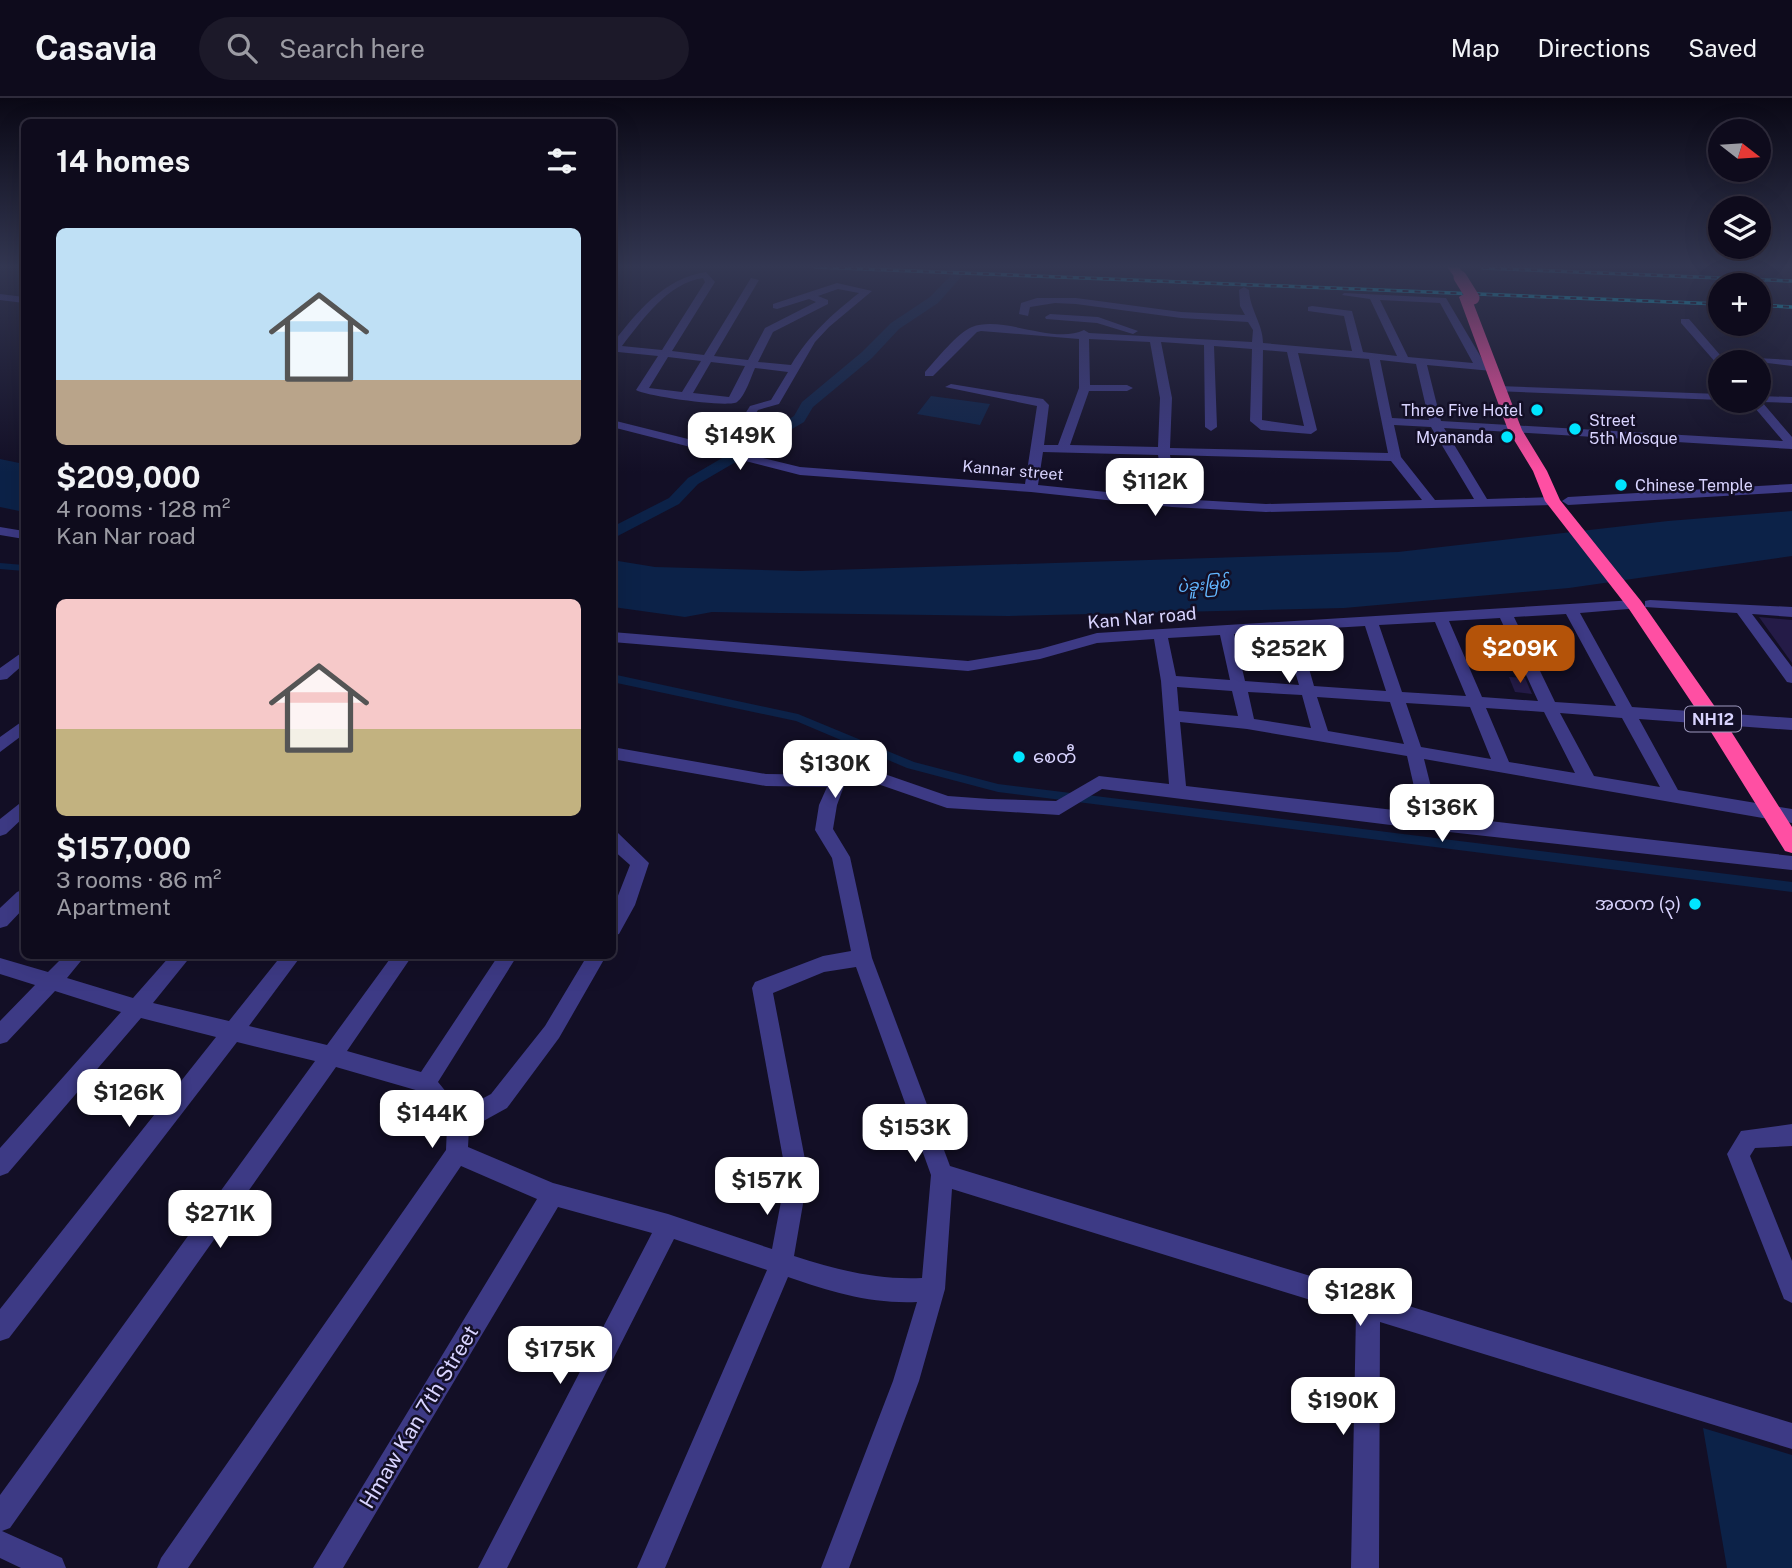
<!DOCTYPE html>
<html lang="en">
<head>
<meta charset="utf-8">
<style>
  body { margin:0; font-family:"Public Sans","Noto Sans Myanmar",sans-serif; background:#1c1929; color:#f1f3f6; height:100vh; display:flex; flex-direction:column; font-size:26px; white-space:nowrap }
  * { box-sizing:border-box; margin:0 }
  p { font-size:23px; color:#9b9ba3 }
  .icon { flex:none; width:38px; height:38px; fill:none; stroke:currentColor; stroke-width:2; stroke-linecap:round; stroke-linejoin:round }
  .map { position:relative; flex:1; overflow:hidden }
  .panel { position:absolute; left:21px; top:21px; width:595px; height:840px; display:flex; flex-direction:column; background:#0e0b1c; border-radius:10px; box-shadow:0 7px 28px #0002,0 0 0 2px #2e2b3b }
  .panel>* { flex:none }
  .needle { width:46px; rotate:107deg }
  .tools { position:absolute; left:1708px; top:21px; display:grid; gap:14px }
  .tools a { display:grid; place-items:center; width:63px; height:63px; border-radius:50%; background:#0e0b1c; box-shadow:0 7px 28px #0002,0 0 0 2px #2e2b3b; font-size:35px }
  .price { position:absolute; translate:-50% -60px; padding:0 16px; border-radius:14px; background:#fff; color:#222; font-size:23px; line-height:46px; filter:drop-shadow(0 2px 4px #0008) }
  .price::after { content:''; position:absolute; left:50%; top:42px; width:21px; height:16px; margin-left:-10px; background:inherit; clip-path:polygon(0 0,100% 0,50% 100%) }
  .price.selected { background:#b45309; color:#fff }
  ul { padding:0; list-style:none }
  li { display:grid; align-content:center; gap:14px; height:371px; padding:0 35px }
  li span { display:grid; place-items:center; height:217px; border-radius:10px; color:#555 }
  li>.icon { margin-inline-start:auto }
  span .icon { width:126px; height:126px; fill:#fffc; stroke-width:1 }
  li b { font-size:30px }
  h2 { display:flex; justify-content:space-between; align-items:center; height:84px; padding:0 35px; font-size:30px }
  header { display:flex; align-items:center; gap:42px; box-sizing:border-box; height:98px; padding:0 35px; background:#0e0b1c; border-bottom:2px solid #2e2b3b }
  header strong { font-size:33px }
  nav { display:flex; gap:38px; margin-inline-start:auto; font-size:24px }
  .search { width:490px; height:63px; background:#1c1929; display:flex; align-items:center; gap:18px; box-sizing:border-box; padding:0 24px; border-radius:38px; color:#9b9ba3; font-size:26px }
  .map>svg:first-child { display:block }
  .water { fill:#0c2248 }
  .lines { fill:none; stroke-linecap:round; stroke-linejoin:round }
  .canal { fill:#0c2248; fill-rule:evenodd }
  .river { fill:#0c2248; fill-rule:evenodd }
  .building { fill:#241b47 }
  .minor { fill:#3d3a85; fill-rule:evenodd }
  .highway { fill:#ff4fa3; fill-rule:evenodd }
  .rail-casing { stroke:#00e5ff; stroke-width:3.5 }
  .rail { stroke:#130f26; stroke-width:2; stroke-dasharray:6; stroke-linecap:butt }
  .highway-bridge { stroke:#ff4fa3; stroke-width:13 }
  .poi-dot { fill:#00e5ff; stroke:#130f26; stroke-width:2.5 }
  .labels { text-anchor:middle; stroke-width:5; stroke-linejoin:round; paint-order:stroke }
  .far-poi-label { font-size:16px; fill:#d9d4ff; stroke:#130f26; text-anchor:end }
  .far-street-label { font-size:16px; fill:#d9d4ff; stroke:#130f26 }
  .far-water-label { font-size:16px; font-style:italic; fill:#62b6ff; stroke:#130f26 }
  .shield { fill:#130f26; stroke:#9e99be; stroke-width:2 }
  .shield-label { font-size:16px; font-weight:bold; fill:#d9d4ff }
  .street-label { font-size:18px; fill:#d9d4ff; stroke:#130f26 }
  .poi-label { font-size:18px; fill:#d9d4ff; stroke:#130f26; text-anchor:start }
  .near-street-label { font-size:21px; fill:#d9d4ff; stroke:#130f26 }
</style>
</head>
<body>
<header>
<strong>Casavia</strong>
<div class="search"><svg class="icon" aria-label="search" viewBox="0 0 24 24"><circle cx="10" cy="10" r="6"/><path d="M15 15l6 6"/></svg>Search here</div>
<nav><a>Map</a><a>Directions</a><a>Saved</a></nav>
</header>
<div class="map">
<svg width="1792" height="1470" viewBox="0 0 1792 1470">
  <rect width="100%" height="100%" fill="#130f26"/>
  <!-- water -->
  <path class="water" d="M931,298l59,8 -10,21 -63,-11z
    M0,361l24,5v48l-24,-5z
    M1792,413v45l-223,32 -225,20 -335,8 -297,-4 -27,5 -72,-10 -1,-47 43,7 145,4 598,-19 270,-31z
    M1703,1330l89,27v113h-65z"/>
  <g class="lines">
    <!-- canal -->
    <path class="canal" d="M0,465l24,2v6l-24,-2z
      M612,576l186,40 116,48 84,22 794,98v10l-794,-100 -91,-24 -111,-47 -184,-39z"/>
    <!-- river -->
    <path class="river" d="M946,169h12l5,8 -25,28 -39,26 -27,29 -59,49 -9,15 -106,62 -19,20 -67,35v-12l57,-29 19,-20 106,-62 8,-14 60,-50 29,-29 39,-26 21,-22z"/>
  </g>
  <!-- building -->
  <path class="building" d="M1759,519l33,3v43z
    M1509,579l16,1 7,16 -17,-2z"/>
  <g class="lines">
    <!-- minor -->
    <path class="minor" d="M706,174l9,10 -43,69 32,4 47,-77 8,2 -45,76 34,4 17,-32 51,-26 -7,-3 -32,10 -4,-1v-4l64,-21 35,8 -43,36 -14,15 -36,62 -21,6 -14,22 -17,17 73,18 225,17 12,-78 -92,-19 6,-3 92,15 6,6 -5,40h14l21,-57v-49l-98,-8 -4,1 -44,44h-8v-4c11,-12 33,-40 47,-45 31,-12 82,18 112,3l5,3 163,9 1,-12 -5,-8 -67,-4 -105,-14 -21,-1 -25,4 -2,9 -9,-2 2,-11 16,-5h39l105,14 64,3 -5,-9 -1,-16 5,-3 5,3c1,20 14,34 14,53l89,8 -8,-35 -36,-5v-4l4,-1 40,5 11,41 34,4 -27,-57 -28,-4 2,-2 102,5 39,66 12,4 -5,3 -65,-6 14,56 342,20 -34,-40h10v-5l33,1v6l-30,-1 30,35v12l-348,-21 43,71 66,-2 6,4 -6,4 -287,7 -94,-5 -141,-15 -231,-17 -188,-48v-7l104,26 20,-18 14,-22 21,-6 17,-28 -33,-4c-4,9 -10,28 -18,34 -8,6 -92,-6 -101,-12l22,-34 -40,-4 -6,3v-11c25,-32 52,-66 94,-72zM703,180l2,4 -43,68 -40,-4c21,-27 46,-63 81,-68zM838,191l21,4c-28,22 -49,41 -68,72l-33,-3 15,-30 55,-28v-4l-10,-4zM1380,202l60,3 33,60 -65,-6zM1089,241l61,3 10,56 -2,49 -88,-2 19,-54h38l6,-3 -6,-3h-37zM1161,244l43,3 1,82 6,4 6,-4 -3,-81 38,3 -2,72 11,9 50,4 6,-4 -19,-77 71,6 19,94 -218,-5 2,-50zM1263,252l24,2 17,74 -42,-6zM668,259l33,4 -19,31 -33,-4zM1380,262l36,4 13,56 -37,-2zM711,264l34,4 -16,31 -36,-4zM1394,327l37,2 43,72 -39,1 -34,-43zM1043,354l115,3 7,43 -127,-13zM1170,357l221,6 31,39 -156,4 -88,-5z
      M0,196l24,3v6l-24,-3z
      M1050,216l48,3 40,14 -5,3 -36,-11 -51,-4 -1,-2z
      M1681,221h8l32,37 71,4v6l-33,-4 -42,2 -36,-41z
      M1499,288l221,8v6l-225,-9 -2,-2z
      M1792,386v8l-224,13 -6,-4 6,-4z
      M0,429l24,4v8l-24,-4z
      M1635,502l5,2v6l-60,5 52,94 160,11v12l-153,-11 39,71 114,19v14l-368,-64 14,56 354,41v14l-361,-40 -329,-41 -43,26 -112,-7 -75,-26 -28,4 -7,19 -4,24 17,28 22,101 78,208 842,257v26l-412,-127 -1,246h-28l5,-254 -404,-125 -7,100 -26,92 -70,187h-28l72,-187 24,-79c-46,2 -86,-10 -129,-25l-123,291h-28l130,-298 -93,-31 -167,329h-29l174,-335 -94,-26 -215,361h-30l224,-369 -76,-33 -273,402h-31l4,-10 285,-408 1,-24 -28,-35 -83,-24 -326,461 -8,3 60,27 4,10h-45l-21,-10v-63l315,-434 -78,-19 -228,296 -9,3v-32l216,-272 -75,-19 -133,155 -8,3v-28l121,-136 -66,-21 -48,51 -7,2v-23l35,-36 -35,-11v-16l48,14 16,-16h21l-18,22 66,20 37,-42h21l-38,47 76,18 52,-65h20l-52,70 78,19 65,-89h20l-65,95 74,21 77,-116h19l-79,126 23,28 30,-16 54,-68 42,-70h19l-47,82 -52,70 -38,21 -1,18 85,36 115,31 104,35 14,-74 -34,-187 3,-6 68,-26 28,-5 -19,-93 -17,-28 4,-25 8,-18 -61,-1 -154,-27v-12l154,27 72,1 35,-5 75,26 41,3 67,2 43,-25 70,8 -8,-103 -7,-42 -57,4 -57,16 -72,12 -356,-29v-10l356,29 72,-12 57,-16zM1566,516l50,92 -61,-4 -41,-85zM1500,520l38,83 -56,-4 -33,-76zM1435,524l31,74 -64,-4 -23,-67zM1365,528l21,65 -72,-5 -16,-56zM1283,533l16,54 -54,-4 -11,-47zM1220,537l10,45 -54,-4 -8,-38zM1177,589l55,4 6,25 -59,-5zM1248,594l54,3 9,33 -57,-9zM1317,599l73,5 14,42 -76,-13zM1406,605l64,4 21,52 -70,-12zM1486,610l58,4 31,61 -66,-11zM1560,615l62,5 38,69 -66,-11zM1180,624l67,7 160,27 13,57 -234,-27zM856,869l75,208 -9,103c-46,2 -84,-8 -128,-22l14,-81 -35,-182 51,-21z
      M1650,502l142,7v10l-40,-3 40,53v16l-5,-1 -50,-69 -92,-6v-6z
      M24,553v13l-17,15 -7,1v-12z
      M24,622v14l-24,18v-15z
      M24,702v17l-18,17 -6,2v-17z
      M612,733l6,2 31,30 -14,42 -16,29 -7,2v-25l18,-46 -18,-16z
      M24,791v19l-17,18 -7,2v-20l17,-16z
      M1792,1026v22l-37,2 -5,8 42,105v42l-8,-4 -57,-145 14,-23z"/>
    <!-- highway -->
    <path class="highway" d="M1447,169h12l7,10 -10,2z
      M1465,195l6,4 51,133 25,41 13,29 81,101 79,113 72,113v26l-7,-2 -79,-127 -77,-115 -84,-108 -12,-30 -25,-41 -49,-133z"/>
    <!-- rail casing -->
    <g class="rail-casing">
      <path id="rail" d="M815,169l905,37
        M1483,170l309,13
        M1759,207l33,2"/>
    </g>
    <!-- rail -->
    <use href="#rail" class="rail"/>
    <!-- highway-bridge -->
    <path class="highway-bridge" d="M1460,179l13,21"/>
  </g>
  <!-- sky -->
  <linearGradient id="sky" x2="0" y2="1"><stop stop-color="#0a0815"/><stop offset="0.45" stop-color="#333752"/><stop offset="1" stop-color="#333752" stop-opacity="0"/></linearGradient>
  <rect width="1792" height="375" fill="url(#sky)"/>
  <!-- markers -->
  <g class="poi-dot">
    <circle cx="1537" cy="312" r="7"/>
    <circle cx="1575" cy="331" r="7"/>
    <circle cx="1507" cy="339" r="7"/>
    <circle cx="1621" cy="387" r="7"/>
    <circle cx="1019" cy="659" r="7"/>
    <circle cx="1695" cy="806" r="7"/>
  </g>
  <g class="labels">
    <!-- far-poi labels -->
    <g class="far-poi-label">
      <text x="1523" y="318">Three Five Hotel</text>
      <text x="1589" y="328" text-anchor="start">Street<tspan x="1589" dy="18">5th Mosque</tspan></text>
      <text x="1493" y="345">Myananda</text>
      <text x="1635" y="393" text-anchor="start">Chinese Temple</text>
    </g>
    <!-- far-street labels -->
    <g class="far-street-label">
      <text transform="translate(1013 372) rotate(5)" y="6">Kannar street</text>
    </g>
    <!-- far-water labels -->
    <g class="far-water-label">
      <text transform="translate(1203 486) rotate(-5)" y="6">ပဲခူးမြစ်</text>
    </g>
    <!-- shield labels -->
    <rect class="shield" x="1685" y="608.5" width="56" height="25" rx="5"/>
    <g class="shield-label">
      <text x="1713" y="627">NH12</text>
    </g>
    <!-- street labels -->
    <g class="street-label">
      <text transform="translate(1142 520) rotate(-5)" y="6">Kan Nar road</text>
    </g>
    <!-- poi labels -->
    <g class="poi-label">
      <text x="1033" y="665">စေတီ</text>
      <text x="1681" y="812" text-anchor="end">အထက (၃)</text>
    </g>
    <!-- near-street labels -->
    <g class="near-street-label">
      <text transform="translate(419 1319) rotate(-59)" y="7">Hmaw Kan 7th Street</text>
    </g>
  </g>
</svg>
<div class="tools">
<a><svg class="needle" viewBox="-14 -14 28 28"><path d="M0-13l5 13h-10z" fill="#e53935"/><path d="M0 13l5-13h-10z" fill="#9b9ba3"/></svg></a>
<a><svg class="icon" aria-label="layers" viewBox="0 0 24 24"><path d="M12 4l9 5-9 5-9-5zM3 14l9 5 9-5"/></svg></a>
<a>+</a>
<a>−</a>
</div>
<b class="price" style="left:740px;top:374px">$149K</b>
<b class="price" style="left:1155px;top:420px">$112K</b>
<b class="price" style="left:1289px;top:587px">$252K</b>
<b class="price selected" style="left:1520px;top:587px">$209K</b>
<b class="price" style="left:835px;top:702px">$130K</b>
<b class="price" style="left:1442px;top:746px">$136K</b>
<b class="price" style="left:129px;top:1031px">$126K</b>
<b class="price" style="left:432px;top:1052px">$144K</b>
<b class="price" style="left:915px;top:1066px">$153K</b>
<b class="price" style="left:767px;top:1119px">$157K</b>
<b class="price" style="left:220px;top:1152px">$271K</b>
<b class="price" style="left:1360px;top:1230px">$128K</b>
<b class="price" style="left:560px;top:1288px">$175K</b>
<b class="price" style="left:1343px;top:1339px">$190K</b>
<section class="panel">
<h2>14 homes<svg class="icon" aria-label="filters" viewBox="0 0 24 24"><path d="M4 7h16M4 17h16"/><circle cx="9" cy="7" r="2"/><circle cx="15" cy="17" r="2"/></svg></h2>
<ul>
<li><span style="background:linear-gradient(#bfe0f5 70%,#b9a48a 0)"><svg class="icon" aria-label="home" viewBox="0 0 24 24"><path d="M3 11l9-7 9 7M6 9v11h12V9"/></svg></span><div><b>$209,000</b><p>4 rooms · 128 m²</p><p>Kan Nar road</p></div></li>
<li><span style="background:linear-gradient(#f6c9c9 60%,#c2b280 0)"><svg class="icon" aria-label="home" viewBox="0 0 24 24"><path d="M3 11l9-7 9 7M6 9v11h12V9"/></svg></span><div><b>$157,000</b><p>3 rooms · 86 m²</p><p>Apartment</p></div></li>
</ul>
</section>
</div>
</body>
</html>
